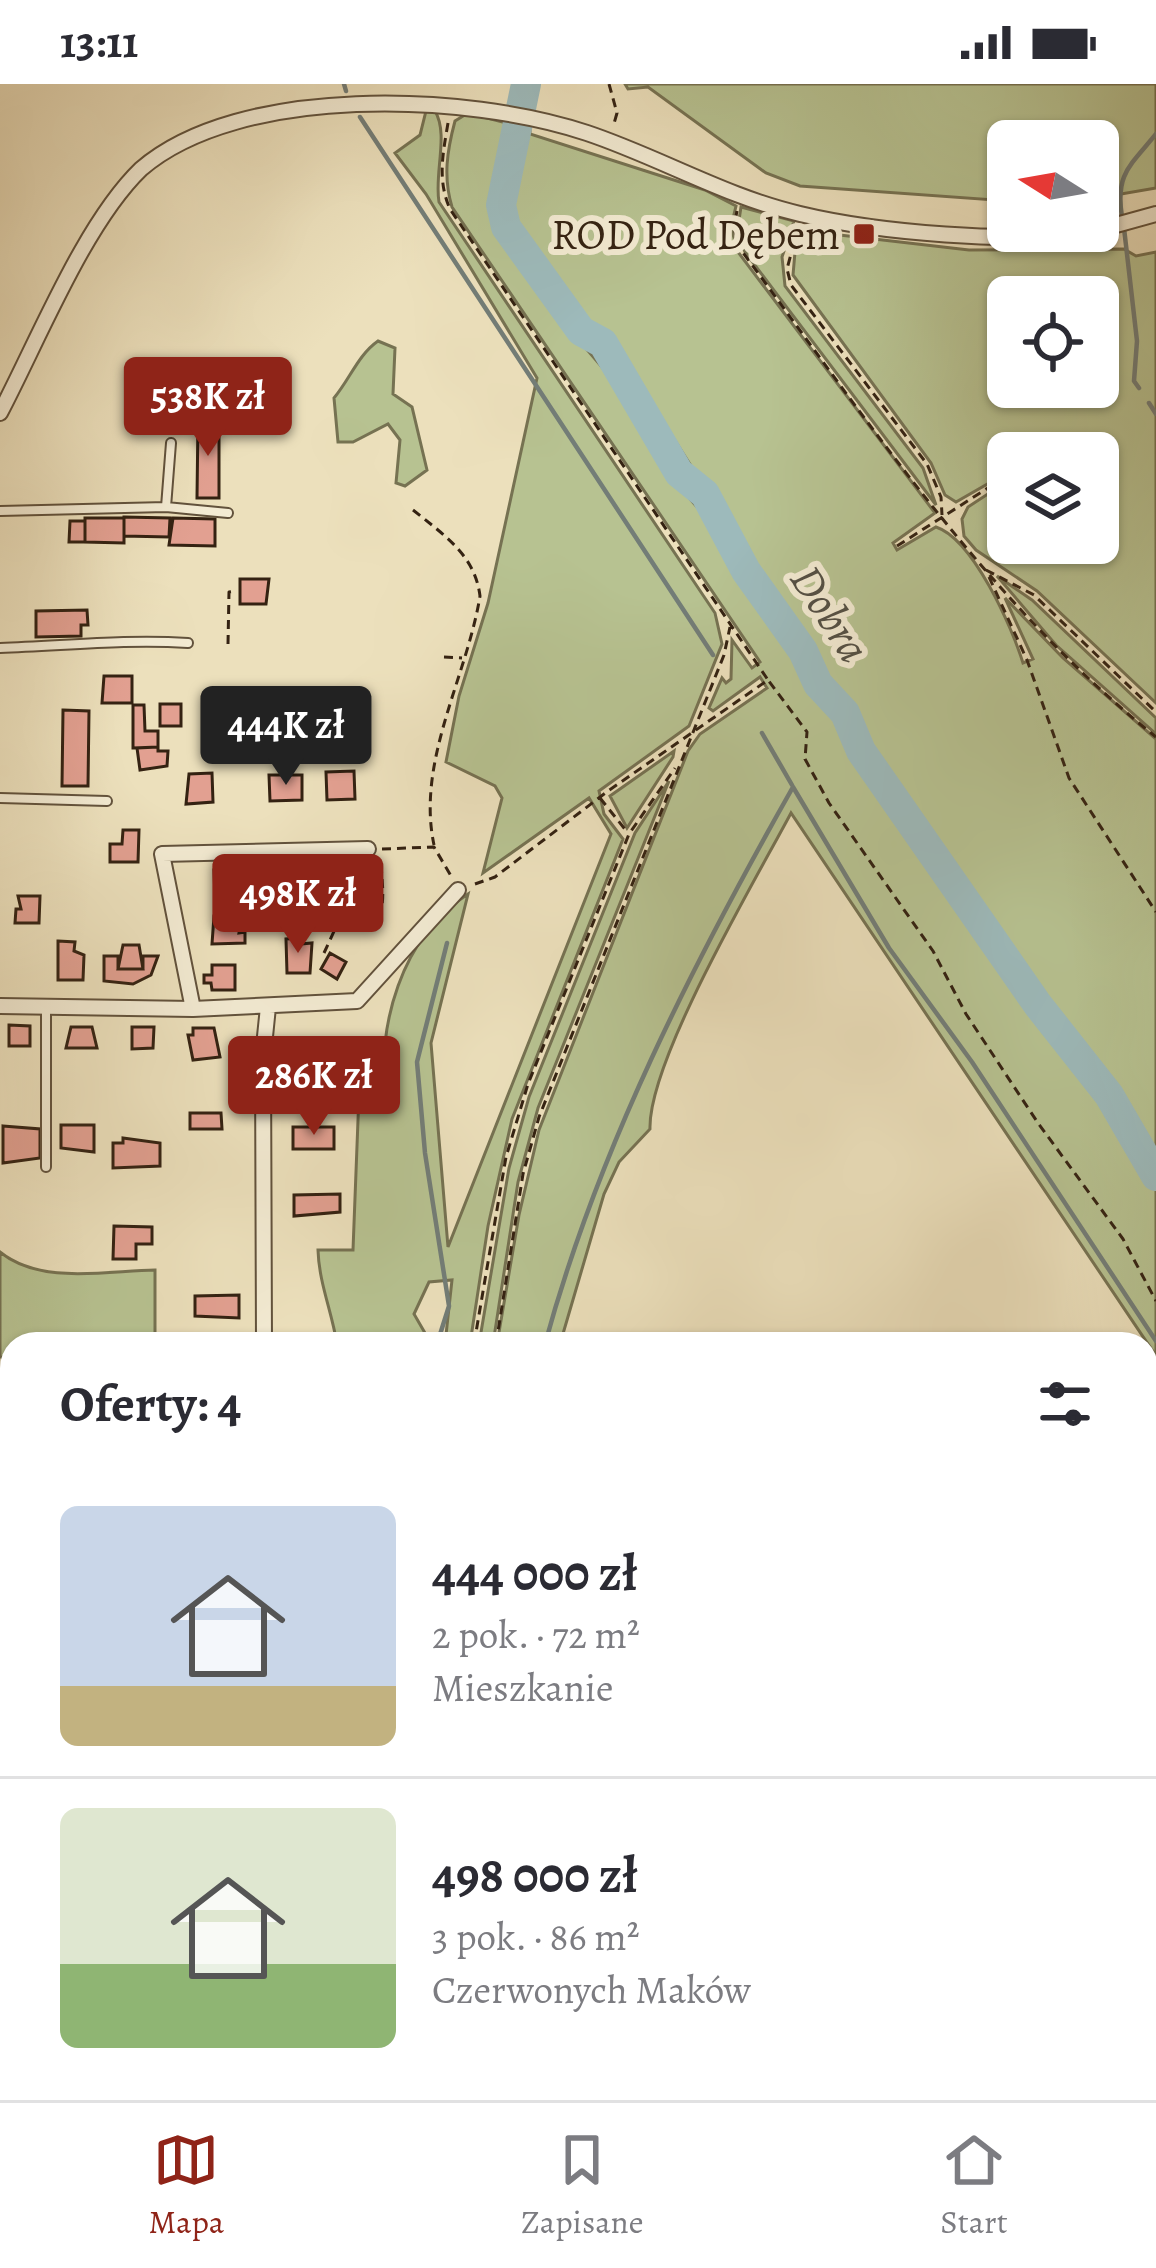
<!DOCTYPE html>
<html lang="pl">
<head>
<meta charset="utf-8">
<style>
  body { margin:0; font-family:Alegreya,serif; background:#f2f2f3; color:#2b2b33; height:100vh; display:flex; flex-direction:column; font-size:45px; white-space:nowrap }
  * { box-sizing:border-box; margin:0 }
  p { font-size:39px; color:#7c7c81 }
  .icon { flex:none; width:66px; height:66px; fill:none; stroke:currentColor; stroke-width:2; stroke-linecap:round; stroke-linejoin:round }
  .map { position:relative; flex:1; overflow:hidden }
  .details { position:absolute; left:0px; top:1248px; width:1158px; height:768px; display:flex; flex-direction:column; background:#fff; border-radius:36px 36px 0 0; box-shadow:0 3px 9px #0004 }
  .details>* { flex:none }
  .needle { width:78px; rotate:281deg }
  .buttons { position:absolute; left:987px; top:36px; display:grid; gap:24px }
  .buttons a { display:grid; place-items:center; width:132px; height:132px; border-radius:18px; background:#fff; box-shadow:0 3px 9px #0004; font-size:60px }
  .price { position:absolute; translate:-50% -102px; padding:0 27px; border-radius:12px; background:#8f2418; color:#fff; font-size:39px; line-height:78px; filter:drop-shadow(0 3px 6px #0008) }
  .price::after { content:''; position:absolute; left:50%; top:72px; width:36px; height:27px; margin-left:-18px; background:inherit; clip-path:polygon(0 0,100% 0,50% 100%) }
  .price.current { background:#222; color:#fff }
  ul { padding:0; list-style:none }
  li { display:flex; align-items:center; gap:36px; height:300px; padding:0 60px }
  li+li { border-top:3px solid #e1e1e2 }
  li span { display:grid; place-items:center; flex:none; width:336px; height:240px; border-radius:18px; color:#555 }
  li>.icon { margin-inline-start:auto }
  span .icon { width:144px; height:144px; fill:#fffc; stroke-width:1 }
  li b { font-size:51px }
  h2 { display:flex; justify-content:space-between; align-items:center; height:144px; padding:0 60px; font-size:51px }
  .status { display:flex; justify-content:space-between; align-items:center; height:84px; padding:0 60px; background:#fff; direction:ltr }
  .status svg { height:33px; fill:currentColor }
  .dock { display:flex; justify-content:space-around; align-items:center; height:168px; border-top:3px solid #e1e1e2; background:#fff; font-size:33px; color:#7c7c81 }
  .dock a { display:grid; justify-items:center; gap:6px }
  .dock .current { color:#8f2418 }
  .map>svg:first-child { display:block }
  .green { fill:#b7c291; stroke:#767252; stroke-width:3; fill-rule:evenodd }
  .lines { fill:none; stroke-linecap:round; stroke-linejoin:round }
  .stream { stroke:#737d77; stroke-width:4.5 }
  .river { stroke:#9dbabb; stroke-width:30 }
  .building { fill:#e2a091; stroke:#342212; stroke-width:3 }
  .service-casing { stroke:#62523c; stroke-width:12 }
  .minor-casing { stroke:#62523c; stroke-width:18 }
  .path { stroke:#342212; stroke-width:3; stroke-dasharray:9 6; stroke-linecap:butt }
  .service { stroke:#f3ebd3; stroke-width:8 }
  .minor { stroke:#f3ebd3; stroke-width:14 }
  .poi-dot { fill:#8f2418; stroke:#f3ebd3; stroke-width:4.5 }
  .labels { text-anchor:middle; stroke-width:12; stroke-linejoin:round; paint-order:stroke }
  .poi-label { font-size:42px; fill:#342212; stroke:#f3ebd3; text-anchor:end }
  .water-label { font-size:45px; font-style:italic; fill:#545045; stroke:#f3ebd3 }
</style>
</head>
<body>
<div class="status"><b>13:11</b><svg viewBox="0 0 49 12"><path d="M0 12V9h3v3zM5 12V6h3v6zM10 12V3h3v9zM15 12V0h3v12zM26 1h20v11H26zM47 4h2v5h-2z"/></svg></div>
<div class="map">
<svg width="1156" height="2016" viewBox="0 0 1156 2016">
  <rect width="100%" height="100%" fill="#ece0bc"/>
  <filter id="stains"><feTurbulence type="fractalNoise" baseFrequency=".00167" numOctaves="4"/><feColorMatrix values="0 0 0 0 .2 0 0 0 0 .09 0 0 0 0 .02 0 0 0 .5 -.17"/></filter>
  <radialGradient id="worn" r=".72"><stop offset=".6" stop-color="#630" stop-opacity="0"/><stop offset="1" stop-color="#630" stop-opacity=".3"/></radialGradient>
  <!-- green -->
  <path class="green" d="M625,0h531v104l-58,10v-57h-90v60l-208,-15 -34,-13 -118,-86 -20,2z
    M426,27h9c14,23 -1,63 4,91l276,411 7,31 -33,82 -90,65 5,23 19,25 -111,280 -24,107 -18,118h-25l7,-64 -23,2 -15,32 11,19 14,11h-102c-5,-32 -18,-61 -19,-94h35l6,-156 27,9c-10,-77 15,-166 82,-209l-37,149 17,204 163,-413 -22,-36 -106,75 19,-75 -7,-12 -49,-24 13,-66 29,-93 49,-225 -111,-184 -31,-41 25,-18z
    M468,29l62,16v5l175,56 31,16 -5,21 7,25 197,261 -42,30 4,7 39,-23c37,12 76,100 87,136l10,-4 -28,-61 58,60 93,81v435l-56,-98 -59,-69 -171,-246c-11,-37 -21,-47 -43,-78 -13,-18 -14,-35 -30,-51l-185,-290 -25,-20 -48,-67 -14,8 41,62 41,48 64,104 33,38 58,93 83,117 17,37 154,220 87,113 53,86v175l-365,-543c-36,68 -143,248 -141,316l-31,33 -15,32 -44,150h-63l22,-129 20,-85 149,-379 12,-17 67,-46 -7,-11 -47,34 -4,-3 13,-30 4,5 5,-4 1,-39 20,28 8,-6 -308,-455c-9,-30 -5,-56 3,-86z
    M741,123l53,14 -12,36 3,29 138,182 13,37 -191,-253 -8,-19z
    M805,147l164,19 155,-1 12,7 20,-4v451l-119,-112 -61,-41 -12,-14 -2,-17 6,-12 26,-17 -3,-8 -35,20 -11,-7 -14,-32 -138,-188 2,-23zM1008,213h90v90h-90zM1008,369h90v90h-90z
    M378,257l17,7 -2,46 19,13 15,63 -22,16 -9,-3 4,-43 -12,-16 -35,18h-15l-4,-44c16,-19 24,-43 44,-57z
    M997,492l35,24 124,118v16l-100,-89z
    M674,667l-1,6 -46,71 -17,-32z
    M669,697l-131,327 -20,74 -25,162h-14l30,-176 20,-71 106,-264z
    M371,778v43l-86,1v-43z
    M0,1168c41,33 105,19 155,18v74h-143v14l-12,-1z
    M1156,1594v422h-287l8,-12h269v-395z
    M187,2004h154l-5,12h-156z"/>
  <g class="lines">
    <!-- stream -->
    <path class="stream" d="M344,0l2,7
      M360,33l353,538
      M1122,133c-7,-43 8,-51 34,-83
      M1124,144l13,113 -3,40 5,7
      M1149,319l7,11
      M762,649l30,52
      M437,1260l12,-38 -24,-153 -8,-91 30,-119
      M545,1260c53,-195 149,-382 248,-557l96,161 83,114 184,279
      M1146,1625l10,-14
      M322,2016l5,-12
      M880,2016l8,-12"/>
    <!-- river -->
    <path class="river" d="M526,0l-25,121 5,22 75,104 22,12 76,130 26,21 41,77 57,80 15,33 27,29 16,38 177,254 71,90 47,81"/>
  </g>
  <!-- building -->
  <path class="building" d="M198,335h21v79h-22z
    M124,433l46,1 -1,19 -45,-1z
    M85,434h39v25l-39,-1z
    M173,434l42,1v27l-46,-1z
    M70,437h15v21h-16z
    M240,495h29l-3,25h-26z
    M87,526l1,15h-7v11l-45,1v-26z
    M104,592h28v27h-30z
    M221,604h19v8l24,1v20l-44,-1z
    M160,620h21v22h-21z
    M133,621h11l1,26h13v16l-25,1z
    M63,626l26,1 -1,75h-26z
    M158,663v4h10l-1,15 -27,4 -3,-22z
    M354,687l1,28 -28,1 -1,-28z
    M212,689l1,29 -27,2 3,-30z
    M269,691h33v25l-32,1z
    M123,746h16l-1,32h-28v-18h12z
    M214,786h27l1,27 -27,1z
    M18,812h22l-1,27h-24l1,-14h5z
    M214,832h28l-3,17 6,-1v11l-33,1z
    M300,854v6l12,-1 -2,30h-23l-1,-34z
    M58,857l17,1 -1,9 10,4 -1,25h-25z
    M123,861h16l4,24h-25z
    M330,869l16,9 -9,17 -16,-10z
    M104,872h14v13h25v-13h15l-7,19 -18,9 -29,-3z
    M212,881h23v25h-23l-1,-7h-7v-8h8z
    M9,941l21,1v20h-21z
    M71,943h21l5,21h-31z
    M132,943h22l-1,21 -21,1z
    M193,944h21l6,29 -27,3 -5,-25h5z
    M190,1029h31l1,16h-32z
    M61,1041h33v27l-33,-4z
    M3,1042l37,3v29l-37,5z
    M293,1043h41v22h-41z
    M123,1054l37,5v23l-47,2v-25h10z
    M340,1110v18l-46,4v-21z
    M114,1142l38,1v17h-16v15h-23z
    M239,1211v23l-44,-2v-20z"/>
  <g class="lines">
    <!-- service casing -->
    <g class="service-casing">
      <path id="service" d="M166,423l62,6
        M0,427l166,-4 5,-64
        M0,564c64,-2 124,-9 188,-5
        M0,714l107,3
        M46,923v160"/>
    </g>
    <!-- minor casing -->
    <g class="minor-casing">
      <path id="minor" d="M1098,146l58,-16
        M0,329c38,-72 84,-189 141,-244 98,-85 327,-76 446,-36 72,24 139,64 213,81 75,18 216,31 291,17
        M0,922l193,3 164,-8 101,-111
        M193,925l-31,-155 206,-5
        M264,1260l-1,-288 5,-49"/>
    </g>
    <!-- path -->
    <path class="path" d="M609,0l8,29 -4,14
      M448,39c-5,30 -11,57 2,86l318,471
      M737,127l-3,15 4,20c128,172 249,356 418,491
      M798,144l-11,41 4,16 136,179 14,33 1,18
      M413,426c31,25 62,45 67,86 -13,81 -64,165 -46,249
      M897,462l94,-60
      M986,486l48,25 122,117
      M989,493l38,83 42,118 87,134
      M228,560l1,-52 7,-1
      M444,573l18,1
      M600,714l28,35
      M382,765l52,-2 17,29
      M475,800l20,-7 113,-86 160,-111 39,52 -2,27 24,44 104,148 33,63 72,109 85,116 33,62
      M329,822l6,19
      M299,853l9,-22 21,-3
      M324,869l12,-26c10,-2 21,2 31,0 23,-6 14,-48 14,-65
      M474,1260l32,-187 22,-73 101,-250 46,-66
      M496,1260l27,-170 16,-57 185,-462 6,-28
      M154,2016l7,-12
      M178,2016l7,-12"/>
    <!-- service -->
    <use href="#service" class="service"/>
    <!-- minor -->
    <use href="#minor" class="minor"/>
  </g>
  <!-- markers -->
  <rect class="poi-dot" x="852" y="138" width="24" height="24" rx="6"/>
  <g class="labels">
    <!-- poi labels -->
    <g class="poi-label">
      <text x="840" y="165">ROD Pod Dębem</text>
    </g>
    <!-- water labels -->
    <g class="water-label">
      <text transform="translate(831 529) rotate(57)" y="16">Dobra</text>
    </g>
  </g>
  <rect width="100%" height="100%" filter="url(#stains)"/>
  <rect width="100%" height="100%" fill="url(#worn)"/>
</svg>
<div class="buttons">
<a><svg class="needle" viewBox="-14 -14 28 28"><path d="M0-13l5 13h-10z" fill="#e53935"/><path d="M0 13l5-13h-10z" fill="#7c7c81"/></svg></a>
<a><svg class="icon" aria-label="locate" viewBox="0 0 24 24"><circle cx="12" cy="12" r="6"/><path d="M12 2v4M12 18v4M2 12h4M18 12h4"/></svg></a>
<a><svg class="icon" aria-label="layers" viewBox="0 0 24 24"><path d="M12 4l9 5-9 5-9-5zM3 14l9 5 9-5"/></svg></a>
</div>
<b class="price" style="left:208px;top:375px">538K zł</b>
<b class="price current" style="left:286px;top:704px">444K zł</b>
<b class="price" style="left:298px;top:872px">498K zł</b>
<b class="price" style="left:314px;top:1054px">286K zł</b>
<section class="details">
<h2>Oferty: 4<svg class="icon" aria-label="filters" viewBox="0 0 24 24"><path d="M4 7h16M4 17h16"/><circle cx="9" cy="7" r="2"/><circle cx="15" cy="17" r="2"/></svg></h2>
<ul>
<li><span style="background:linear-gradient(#c9d6e8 75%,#c2b280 0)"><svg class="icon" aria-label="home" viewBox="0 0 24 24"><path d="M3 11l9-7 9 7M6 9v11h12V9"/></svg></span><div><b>444 000 zł</b><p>2 pok. · 72 m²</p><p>Mieszkanie</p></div></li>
<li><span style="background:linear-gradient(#dfe7d0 65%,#8fb573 0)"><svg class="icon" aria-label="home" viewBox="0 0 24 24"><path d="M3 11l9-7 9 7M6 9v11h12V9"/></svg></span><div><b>498 000 zł</b><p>3 pok. · 86 m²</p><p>Czerwonych Maków</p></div></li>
</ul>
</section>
</div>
<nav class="dock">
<a class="current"><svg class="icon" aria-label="map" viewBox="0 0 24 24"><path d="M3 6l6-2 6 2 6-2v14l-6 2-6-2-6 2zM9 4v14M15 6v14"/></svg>Mapa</a>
<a><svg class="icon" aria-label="saved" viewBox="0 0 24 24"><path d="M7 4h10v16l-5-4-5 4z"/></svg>Zapisane</a>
<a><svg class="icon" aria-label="home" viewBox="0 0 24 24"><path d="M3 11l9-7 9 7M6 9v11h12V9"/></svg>Start</a>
</nav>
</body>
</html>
